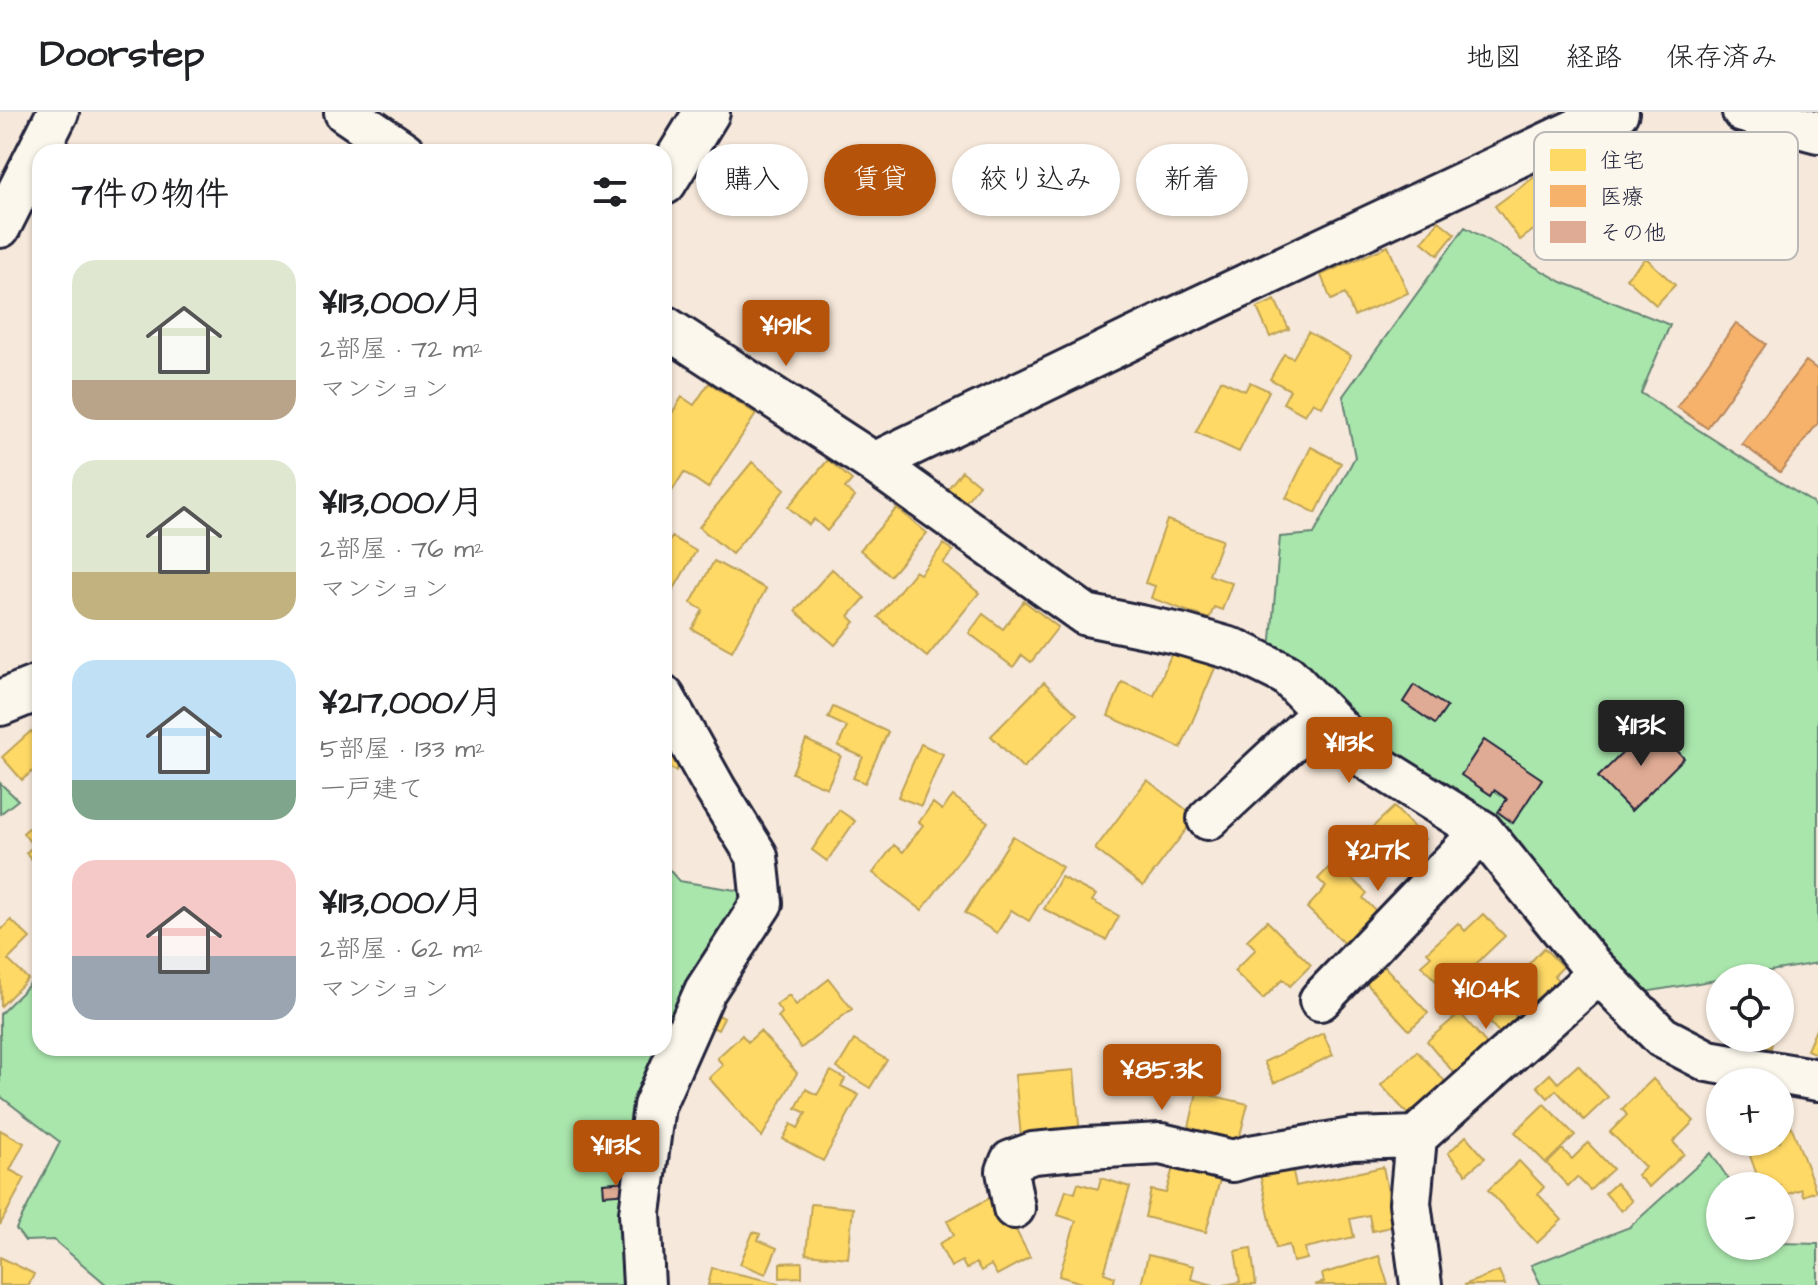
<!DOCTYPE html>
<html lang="ja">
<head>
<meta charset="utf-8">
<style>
  body { margin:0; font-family:"Architects Daughter","Klee One",sans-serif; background:#f6f6f6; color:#202124; height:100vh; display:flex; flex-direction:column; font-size:30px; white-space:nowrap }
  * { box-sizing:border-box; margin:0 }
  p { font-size:26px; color:#757577 }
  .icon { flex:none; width:44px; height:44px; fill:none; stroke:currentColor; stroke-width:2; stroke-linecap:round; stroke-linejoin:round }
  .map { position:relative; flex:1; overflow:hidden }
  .sheet { position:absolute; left:32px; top:32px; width:640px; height:912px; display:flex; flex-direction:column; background:#fff; border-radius:24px; box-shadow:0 2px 6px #0004 }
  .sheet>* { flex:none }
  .guide { position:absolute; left:696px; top:32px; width:760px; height:72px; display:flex; gap:16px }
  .tools { position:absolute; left:1706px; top:852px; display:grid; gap:16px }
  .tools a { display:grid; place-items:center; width:88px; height:88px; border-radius:50%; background:#fff; box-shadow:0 2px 6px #0004; font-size:40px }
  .price { position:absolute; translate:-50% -68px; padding:0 18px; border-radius:8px; background:#b45309; color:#fff; font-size:26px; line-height:52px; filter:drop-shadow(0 2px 4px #0008) }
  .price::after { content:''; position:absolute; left:50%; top:48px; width:24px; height:18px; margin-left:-12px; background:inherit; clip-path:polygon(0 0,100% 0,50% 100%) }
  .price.on { background:#222; color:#fff }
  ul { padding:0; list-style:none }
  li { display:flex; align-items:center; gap:24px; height:200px; padding:0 40px }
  li span { display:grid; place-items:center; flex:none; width:224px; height:160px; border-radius:24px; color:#555 }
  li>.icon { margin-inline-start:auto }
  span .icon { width:96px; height:96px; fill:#fffc; stroke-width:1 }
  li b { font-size:34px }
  h2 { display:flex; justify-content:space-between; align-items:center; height:96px; padding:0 40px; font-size:34px }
  .tag { padding:0 28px; border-radius:36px; background:#fff; box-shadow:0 2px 6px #0004; font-size:28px; line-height:72px }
  .tag.on { background:#b45309; color:#fff }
  header { display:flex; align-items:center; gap:48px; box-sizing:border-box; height:112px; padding:0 40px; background:#fff; border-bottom:2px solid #e0e0e0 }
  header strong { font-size:38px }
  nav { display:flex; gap:44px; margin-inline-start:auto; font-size:28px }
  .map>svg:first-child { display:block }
  .green { fill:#a9e6ac; stroke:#668474; stroke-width:2 }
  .homes { fill:#ffd966; stroke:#bda259; stroke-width:2 }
  .health { fill:#f6b26b; stroke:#b6875d; stroke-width:2 }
  .building { fill:#e0ab94; stroke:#22223b; stroke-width:2 }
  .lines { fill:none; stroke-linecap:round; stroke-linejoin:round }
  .minor-casing { stroke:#22223b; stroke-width:46 }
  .primary-casing { stroke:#22223b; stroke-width:50 }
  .minor { stroke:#fbf7ec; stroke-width:40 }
  .primary { stroke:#fbf7ec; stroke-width:44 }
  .key { fill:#fbf7ec; stroke:#bab7b7; stroke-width:2 }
  .key-label { font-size:22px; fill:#22223b }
</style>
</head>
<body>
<header>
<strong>Doorstep</strong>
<nav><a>地図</a><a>経路</a><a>保存済み</a></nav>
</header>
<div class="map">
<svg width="1818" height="1173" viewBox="0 0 1818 1173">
  <rect width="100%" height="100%" fill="#f6e8da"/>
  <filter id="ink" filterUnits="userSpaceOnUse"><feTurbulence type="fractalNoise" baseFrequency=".0125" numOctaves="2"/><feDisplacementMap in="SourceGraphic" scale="16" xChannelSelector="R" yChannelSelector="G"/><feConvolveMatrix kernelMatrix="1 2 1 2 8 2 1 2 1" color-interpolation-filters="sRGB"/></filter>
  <g filter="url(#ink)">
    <!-- green -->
    <path class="green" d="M1465,115l97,55 108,43 -29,68 172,110 5,11v449l-179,30 -253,-242 -116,-100 10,-114 34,-3 41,-77 -12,-61z
      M0,671l18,17 -18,14z
      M664,752l15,17 69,11 -74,115 -10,26z
      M40,862v74h618l-15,29 -9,98 -6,110h-521l-53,-45 -29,1 -9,-12 44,-87 -60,-46v-82z
      M1711,1041l22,33h-13v60h60v-3l38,1v41h-277l-10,-20 99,-38z"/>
    <!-- homes -->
    <path class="homes" d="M1548,55l42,59 -12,9 -7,-9 -21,15 -11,-15 -19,14 -25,-34z
      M1439,109l16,13 -17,21 -16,-13z
      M1388,134l20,47 -54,23 -9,-22 -14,6 -10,-25z
      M1646,146l29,27 -19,20 -30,-27z
      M1275,188l14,29 -19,8 -13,-29z
      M1308,220l43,24 -29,51 -9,-5 -8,13 -22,-12 7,-13 -20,-11 14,-25 9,4z
      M1221,268l24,11 5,-9 19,9 -30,61 -43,-20z
      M709,271l47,31 -48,74 -24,-16 -15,24 -5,-3v-67l18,-29 12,8z
      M1311,335l30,16 -25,50 -30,-15z
      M828,348l24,20 -7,8 10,9 -28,34 -13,-12 -5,6 -21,-18z
      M752,350l33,27 -53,65 -33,-27z
      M962,359l17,14 -19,24 -18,-13z
      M897,396l30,25 -37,43 -30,-26z
      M1167,408l55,20 -13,35 23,8 -10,27 -8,-3 -5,12 -58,-21 4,-12 -10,-3z
      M672,425l24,14 -32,55v-57z
      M944,432l9,7 -10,12 36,30 -52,64 -49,-40 37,-46 5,3z
      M714,449l52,28 -34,62 -40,-22 11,-19 -12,-7z
      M832,457l33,29 -16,18 6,6 -20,23 -40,-34z
      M1024,489l34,26 -27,35 -9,-7 -9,12 -44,-34 14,-19 20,15z
      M1173,538l42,18 -34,80 -73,-32 14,-34 32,14z
      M1044,570l33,32 -54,54 -32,-32z
      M833,595l55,25 -23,51 -12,-5 10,-21 -25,-11 9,-19 -19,-9z
      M31,619l9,11v23l-18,15 -20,-23z
      M806,628l35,16 -14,32 -35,-15z
      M921,632l22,10 -22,52 -23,-9z
      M670,635l14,8 -8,16 -12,-6v-6z
      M1147,668l49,37 -53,69 -48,-37z
      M953,684l35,26 -66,88 -49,-37 21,-28 9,7 20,-27 -4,-3 14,-19 9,7z
      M1394,695l31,32 -48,45 -30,-33z
      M839,698l16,11 -28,40 -15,-11z
      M40,706v52l-14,-17 7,-7 -10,-13z
      M1013,724l49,31 -33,54 -18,-11 -14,23 -32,-20z
      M1334,750l33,31 -4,5 16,16 -31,33 -41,-39 19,-21 -8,-8z
      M1061,765l35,18 -4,6 27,15 -13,24 -62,-31z
      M1483,802l22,22 -51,49 -10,-10 -7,7 -16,-17 10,-9 -4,-4 31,-29 7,8z
      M11,808l19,18 -22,22 20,19 -27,27 -1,-75z
      M1267,809l44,44 -21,21 -7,-7 -20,20 -29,-28 22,-22 -9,-9z
      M1544,836l19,19 -9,9 10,10 -33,33 -20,-20 7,-7 -8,-9z
      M1383,853l45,48 -19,17 -44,-48z
      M829,867l23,30 -51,39 -23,-31 4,-4 -6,-8 13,-10 7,10z
      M1486,888l8,9 8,-8 20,21 -13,21 -32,-34z
      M711,899l13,7 -6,12 -14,-7z
      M1460,901l32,37 -33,29 -32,-38z
      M1818,913v30l-11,-5z
      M760,919l37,42 -35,64 -53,-59 14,-13 -6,-7 25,-23 6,7z
      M1323,921l10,22 -59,28 -10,-21z
      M1733,926h40l-2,10z
      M854,928l33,20 -17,28 -33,-20z
      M1417,939l35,38 -36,34 -35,-38z
      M1578,953l30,32 -24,23 -28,-30 -8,8 -11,-12 13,-12 8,9z
      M1074,958l6,66 -59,1 -6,-62z
      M831,959l14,8 -4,7 18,9 -36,66 -40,-22 8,-15 7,4 8,-15 -10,-5 10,-19 11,6z
      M1653,967l41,42 -21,21 11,12 -35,33 -12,-12 8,-8 -35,-35 17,-17 -5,-6z
      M1197,980l51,12 -10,39 -50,-11z
      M1544,992l31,31 -29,28 -31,-31z
      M1783,992l33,87 -13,5 -2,-7 -21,8v-11h-19l-16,-44h35v-37z
      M0,1018l24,13 -14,27 15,8 -25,47z
      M1466,1024l19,22 -19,16 -18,-21z
      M1588,1031l25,26 -23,21 -13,-13 -9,9 -21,-22 15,-15 10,10z
      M1519,1049l25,26 -6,7 24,26 -25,23 -49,-53z
      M1174,1052l47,12 -15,56 -61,-15 6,-27 15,3z
      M1292,1055l4,19 87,-19 12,59 -23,5 -3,-16 -19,4 4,18 -49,11 2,11 -14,3 -4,-17 -13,3 -16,-74z
      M1101,1066l29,9 -26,86 11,4 -2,8h-24l-30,-9 17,-55 -18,-6 8,-25 9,3 3,-10 20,6z
      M1616,1071l16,18 -11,10 -16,-18z
      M997,1082l33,63 -33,18 -6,-10 -10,6 -5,-8 -10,6 -4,-8 -11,6 -12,-23 15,-9 -7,-14z
      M811,1092l42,4 -5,50 -42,-4z
      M753,1120l7,2 -2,6 19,8 -11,26 -26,-10z
      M1251,1136l5,37h-32l16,-3 -5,-31z
      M1148,1143l46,11 -3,13 23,6h-73z
      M1379,1144l9,29h-74l10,-3 -2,-8z
      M0,1145l34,17 -5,11h-29z
      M802,1150v15l-22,1v-15z
      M712,1156l67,15v2h-71z
      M1499,1159l6,14h-41z"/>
    <!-- health -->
    <path class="health" d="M1736,211l30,21 -59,84 -30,-21z
      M1806,249l12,9v53l-38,49 -38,-28z"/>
    <!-- building -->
    <path class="building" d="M1414,573l33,22 -12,17 -32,-22z
      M1652,612l32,34 -53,53 -33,-34z
      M1484,628l58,39 -29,44 -15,-11 9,-13 -13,-9 -3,5 -30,-20z
      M628,1069l1,12 -25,2 -1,-12z"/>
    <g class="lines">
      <!-- minor casing -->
      <g class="minor-casing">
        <path id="minor" d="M345,0l59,40
          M1743,0l75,20
          M0,115l58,-115
          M664,214l210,137 212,152 94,19 56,16 51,25 83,86 112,70 108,133 72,73 46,24 110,19
          M874,351l299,-144 434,-204 11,-3
          M1208,707l115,-107
          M1320,888l162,-169
          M1416,1025l-6,66 11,82
          M1014,1096l-7,-37 4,-10 22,-8 54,-5 74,-4 72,17 17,-5 102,-17 64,-2 183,-164
          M644,1173l-4,-72 14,-107 51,-115 57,-88 -5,-47 -41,-66 -52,-93"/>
      </g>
      <!-- primary casing -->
      <g class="primary-casing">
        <path id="primary" d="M664,70l43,-70
          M0,591l40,-16"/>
      </g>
      <!-- minor -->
      <use href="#minor" class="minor"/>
      <!-- primary -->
      <use href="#primary" class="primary"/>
    </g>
  </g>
  <!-- legend -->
  <rect x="1534" y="20" width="264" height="128" rx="12" class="key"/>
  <rect x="1550" y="37" width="36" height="22" fill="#ffd966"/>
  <rect x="1550" y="73" width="36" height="22" fill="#f6b26b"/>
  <rect x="1550" y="109" width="36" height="22" fill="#e0ab94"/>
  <g class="key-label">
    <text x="1600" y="56">住宅</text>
    <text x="1600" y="92">医療</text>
    <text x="1600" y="128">その他</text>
  </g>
</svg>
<div class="tools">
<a><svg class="icon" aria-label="locate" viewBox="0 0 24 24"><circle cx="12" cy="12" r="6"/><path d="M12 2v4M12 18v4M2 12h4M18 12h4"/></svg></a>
<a>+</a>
<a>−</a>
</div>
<b class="price" style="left:786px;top:256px">¥191K</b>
<b class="price on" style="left:1641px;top:656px">¥113K</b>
<b class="price" style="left:1349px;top:673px">¥113K</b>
<b class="price" style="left:1378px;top:781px">¥217K</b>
<b class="price" style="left:1486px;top:919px">¥104K</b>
<b class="price" style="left:1162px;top:1000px">¥85.3K</b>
<b class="price" style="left:616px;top:1076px">¥113K</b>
<div class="guide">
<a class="tag">購入</a>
<a class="tag on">賃貸</a>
<a class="tag">絞り込み</a>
<a class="tag">新着</a>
</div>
<section class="sheet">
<h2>7件の物件<svg class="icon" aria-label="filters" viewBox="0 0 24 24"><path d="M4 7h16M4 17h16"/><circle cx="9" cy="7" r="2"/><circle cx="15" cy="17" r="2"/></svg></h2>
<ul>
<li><span style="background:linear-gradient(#dfe7d0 75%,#b9a48a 0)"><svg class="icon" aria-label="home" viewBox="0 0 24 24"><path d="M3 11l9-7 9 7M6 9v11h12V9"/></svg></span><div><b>¥113,000/月</b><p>2部屋 · 72 m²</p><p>マンション</p></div></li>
<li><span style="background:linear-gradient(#dfe7d0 70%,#c2b280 0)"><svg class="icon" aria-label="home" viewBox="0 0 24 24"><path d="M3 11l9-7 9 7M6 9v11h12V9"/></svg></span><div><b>¥113,000/月</b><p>2部屋 · 76 m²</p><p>マンション</p></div></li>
<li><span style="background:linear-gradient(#bfe0f5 75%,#7fa58c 0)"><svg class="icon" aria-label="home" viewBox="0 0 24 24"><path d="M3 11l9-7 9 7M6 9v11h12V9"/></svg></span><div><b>¥217,000/月</b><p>5部屋 · 133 m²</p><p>一戸建て</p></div></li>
<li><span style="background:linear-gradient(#f6c9c9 60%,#9aa5b1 0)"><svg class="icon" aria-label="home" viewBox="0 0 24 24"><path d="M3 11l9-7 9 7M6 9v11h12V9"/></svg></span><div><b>¥113,000/月</b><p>2部屋 · 62 m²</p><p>マンション</p></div></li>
</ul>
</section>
</div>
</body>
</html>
